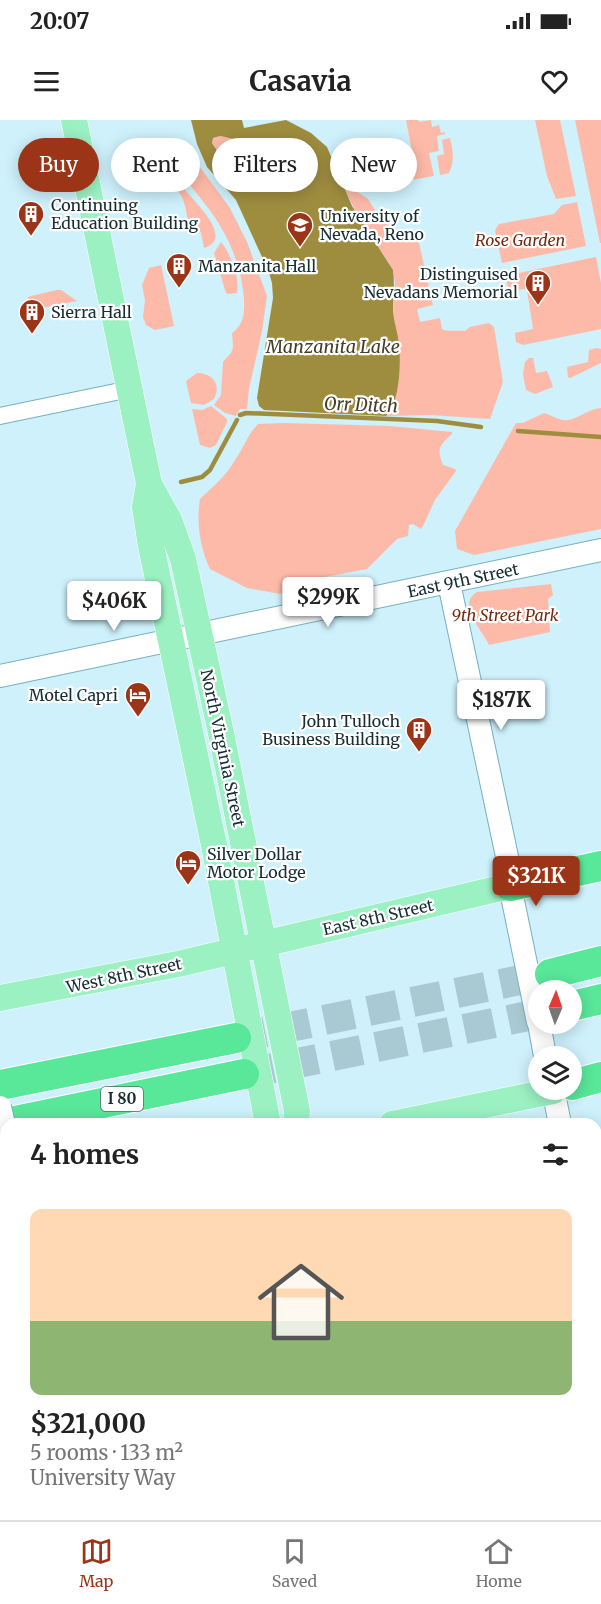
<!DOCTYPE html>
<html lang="en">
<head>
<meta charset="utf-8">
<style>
  body { margin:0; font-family:Merriweather,serif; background:#f6f6f6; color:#222; height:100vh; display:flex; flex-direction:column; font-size:22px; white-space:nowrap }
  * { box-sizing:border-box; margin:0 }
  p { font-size:20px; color:#767676 }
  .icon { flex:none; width:33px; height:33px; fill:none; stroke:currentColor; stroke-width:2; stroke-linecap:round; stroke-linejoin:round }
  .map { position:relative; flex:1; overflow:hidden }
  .side { position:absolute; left:0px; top:998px; width:602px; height:404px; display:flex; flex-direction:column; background:#fff; border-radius:18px 18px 0 0; box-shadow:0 3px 15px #0003 }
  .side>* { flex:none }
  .banner { position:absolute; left:18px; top:18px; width:566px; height:54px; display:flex; gap:12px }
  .needle { width:39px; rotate:2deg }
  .fabs { position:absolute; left:528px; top:860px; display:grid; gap:12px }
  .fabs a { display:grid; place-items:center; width:54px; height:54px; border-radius:50%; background:#fff; box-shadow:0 3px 15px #0003; font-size:30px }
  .price { position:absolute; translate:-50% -51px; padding:0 14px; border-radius:6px; background:#fff; color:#222; font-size:20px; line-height:39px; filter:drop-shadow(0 2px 3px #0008) }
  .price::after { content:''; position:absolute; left:50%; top:36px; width:18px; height:14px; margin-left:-9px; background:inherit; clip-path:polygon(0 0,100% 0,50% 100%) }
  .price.selected { background:#9c3517; color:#fff }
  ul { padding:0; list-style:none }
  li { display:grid; align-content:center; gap:12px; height:318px; padding:0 30px }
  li+li { border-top:2px solid #e0e0e0 }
  li span { display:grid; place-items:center; height:186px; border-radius:12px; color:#555 }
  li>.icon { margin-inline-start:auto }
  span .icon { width:108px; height:108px; fill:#fffc; stroke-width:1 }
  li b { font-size:26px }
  h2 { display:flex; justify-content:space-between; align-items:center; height:72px; padding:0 30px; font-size:26px }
  .pill { padding:0 21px; border-radius:27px; background:#fff; box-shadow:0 3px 15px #0003; font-size:21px; line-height:54px }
  .pill.selected { background:#9c3517; color:#fff }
  .status { display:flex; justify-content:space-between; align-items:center; height:42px; padding:0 30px; background:#fff; direction:ltr }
  .status svg { height:16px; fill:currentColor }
  header { display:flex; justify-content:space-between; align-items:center; height:78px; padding:0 30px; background:#fff; font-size:27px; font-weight:700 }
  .tab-bar { display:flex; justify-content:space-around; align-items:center; height:84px; border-top:2px solid #e0e0e0; background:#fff; font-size:16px; color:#767676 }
  .tab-bar a { display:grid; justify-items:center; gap:3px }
  .tab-bar .selected { color:#9c3517 }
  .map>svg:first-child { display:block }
  .green { fill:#febaa8 }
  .water { fill:#9f8d3f; fill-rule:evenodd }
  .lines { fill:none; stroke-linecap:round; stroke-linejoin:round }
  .stream { stroke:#9f8d3f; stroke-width:4.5 }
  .highway-tunnel { stroke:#a9cad3; stroke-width:30; stroke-dasharray:30 15; stroke-linecap:butt }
  .street-casing { stroke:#76b0c0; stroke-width:18 }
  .secondary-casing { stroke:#76b0c0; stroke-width:24 }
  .primary-casing { stroke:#fff; stroke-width:27 }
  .highway-casing { stroke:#fff; stroke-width:32 }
  .street { stroke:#fff; stroke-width:16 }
  .secondary { stroke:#fff; stroke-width:22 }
  .primary { stroke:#9bf1c2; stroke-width:26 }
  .highway { stroke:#59e79a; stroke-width:30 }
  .secondary-bridge-casing { stroke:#76b0c0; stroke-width:24; stroke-linecap:butt }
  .secondary-bridge { stroke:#fff; stroke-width:22 }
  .labels { text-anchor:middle; stroke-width:4.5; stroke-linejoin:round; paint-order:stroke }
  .shield { fill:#fff; stroke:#5b6c70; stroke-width:1.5 }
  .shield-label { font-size:15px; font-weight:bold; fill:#152d33 }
  .poi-label { font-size:16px; fill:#152d33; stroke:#fff; text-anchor:start }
  .park-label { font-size:16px; font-style:italic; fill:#782710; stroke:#fff }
  .street-label { font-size:16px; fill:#152d33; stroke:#fff }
  .water-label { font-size:18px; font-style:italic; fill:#443e25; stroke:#fff }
</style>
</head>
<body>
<div class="status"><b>20:07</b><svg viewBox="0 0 49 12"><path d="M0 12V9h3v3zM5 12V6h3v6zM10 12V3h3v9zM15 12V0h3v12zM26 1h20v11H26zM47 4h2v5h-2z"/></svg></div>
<header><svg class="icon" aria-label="menu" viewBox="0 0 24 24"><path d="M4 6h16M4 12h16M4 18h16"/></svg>Casavia<svg class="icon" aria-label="heart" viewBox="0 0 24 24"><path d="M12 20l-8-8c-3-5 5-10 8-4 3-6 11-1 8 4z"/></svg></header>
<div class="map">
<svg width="601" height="1400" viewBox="0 0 601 1400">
  <rect width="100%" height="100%" fill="#cef1fb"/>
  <!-- green -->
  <path class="green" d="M406,0h12l1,2 12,-2 1,7 7,-2 2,8 4,-1v2l-8,2 2,15 -10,2 5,23 -22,4 -25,-5 -2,-7 29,-6z
    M535,0h25l16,76 -20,3 -9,-23z
    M575,0h26v123h-1z
    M220,16c16,3 28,7 40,17l1,5 -4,6c-16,5 -37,-6 -45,-21l1,-5z
    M450,18c3,12 5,23 -1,35l-9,2 -3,-19 7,-2 -2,-14z
    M186,33l5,2 39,53 17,34 20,54 -5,35 -13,58 -2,20h-7l-4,7 -11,-3 -11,-8 7,-10 2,-33 8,-9 2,-6 -1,-14c11,-8 13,-19 12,-33 -2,-34 -17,-69 -39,-96 -12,-16 -23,-27 -29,-46z
    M168,44h3c5,6 6,14 10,21 9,13 56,53 23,63l-3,-16 -11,2c-2,-10 -4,-41 -15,-44 -4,-1 -10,0 -15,0l-3,-18z
    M341,61l27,18 14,22 37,22 14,62 -16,4 3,13 20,-4 2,11c5,3 16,1 23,2l5,-4 19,-4 5,4 9,55 -13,37 -60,-4 -44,1 3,-3 10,-66 -6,-32 2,-33 -2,-12 -9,-15 -22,-30z
    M577,82l9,44 -84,17 -7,-33 4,-6 55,-10 8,-9z
    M221,122c10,12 19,36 16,51l-10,1 -2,-4 -11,-37z
    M596,137l5,26v46l-78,16 -7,-3 -1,-9 18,-4 -6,-39 -3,-1 -15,2 -4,-15z
    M161,145l13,61 -19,4 -9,-5 -3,-8 2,-17 -3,-15 7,-17z
    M57,170h4l16,11 -41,8 -3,-1 -3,-3 -2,-8 3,-1z
    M597,228l4,1v14l-31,15 -2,-1 -1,-10 21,-5 1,-12z
    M529,238h4l3,15 11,-2 6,16 -18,7 -9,-4 -3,-16 2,-12z
    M197,253c15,0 25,11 17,26l-10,6 -13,-2 -5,-22z
    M211,286l16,13v3l-11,23 -6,3 -10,-3 -8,-36 10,1z
    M601,288v121l-127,26 -17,-6 -2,-18 61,-108h7l21,-10c6,2 13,6 19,7 12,2 24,-11 38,-12z
    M284,303l106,3 62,6v2c-12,11 -16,14 -9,31l12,4 1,2 -21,29 -12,26 -2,3 -8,-5 -4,1 -1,11 -11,3 -30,30 -63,12 -24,13 -33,-6 -37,-19c-10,-21 -14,-47 -10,-70 13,-12 26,-23 35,-39 9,-12 12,-25 23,-36z
    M551,464l2,11 -5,4 2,33 -61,13c-6,-14 -33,-41 -12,-53z"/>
  <!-- water -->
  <path class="water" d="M191,0h51l2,8 42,-8 25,13 16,14 25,59 41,64c2,14 0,28 0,42 1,11 5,21 6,32 2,17 1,60 -13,72l-122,-6 -5,-4 -2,-8 16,-100 -1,-15 -4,-13 -32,-70 -29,-33 -10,-23zM220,16c16,3 28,7 40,17l1,5 -4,6c-16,5 -37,-6 -45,-21l1,-5z"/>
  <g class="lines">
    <!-- stream -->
    <path class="stream" d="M240,295l6,-2 191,8 44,6
      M518,311l83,6
      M181,362l21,-5 8,-7 27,-50"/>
    <!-- highway-tunnel -->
    <path class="highway-tunnel" d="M236,918l314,-64
      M244,954l294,-60"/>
    <!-- street casing -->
    <g class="street-casing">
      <path id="street" d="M0,296l130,-27
        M596,1098h5
        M0,1360l6,-1"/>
    </g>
    <!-- secondary casing -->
    <g class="secondary-casing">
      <path id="secondary" d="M449,463l60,283 1,20 28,136
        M0,556l601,-126
        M539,903l6,33
        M553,969l7,35
        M596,1172l5,27
        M89,1395l1,5"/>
    </g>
    <!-- primary casing -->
    <g class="primary-casing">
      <path id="primary" d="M74,0l75,364 20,36 14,39 38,174 76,378 -1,13
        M149,364l-4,23 6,39 64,304 53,274
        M0,878l178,-34 332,-78
        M392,1004l161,-33
        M366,1395l1,5"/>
    </g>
    <!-- highway casing -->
    <g class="highway-casing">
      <path id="highway" d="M510,766l91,-20
        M550,854l51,-13
        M572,886l29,-7
        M0,965l236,-47
        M572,965l29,-8
        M0,1004l244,-50
        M0,1079l6,-1"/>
    </g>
    <!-- street -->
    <use href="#street" class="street"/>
    <!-- secondary -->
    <use href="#secondary" class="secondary"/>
    <!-- primary -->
    <use href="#primary" class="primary"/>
    <!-- highway -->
    <use href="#highway" class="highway"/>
    <!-- secondary-bridge casing -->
    <g class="secondary-bridge-casing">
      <path id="secondary-bridge" d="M0,987l6,26"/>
    </g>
    <!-- secondary-bridge -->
    <use href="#secondary-bridge" class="secondary-bridge"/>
  </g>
  <!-- icons -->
  <defs>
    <g id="building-pin" transform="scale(1.35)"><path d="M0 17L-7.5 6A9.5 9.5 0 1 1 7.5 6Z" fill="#9c3517" stroke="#fff"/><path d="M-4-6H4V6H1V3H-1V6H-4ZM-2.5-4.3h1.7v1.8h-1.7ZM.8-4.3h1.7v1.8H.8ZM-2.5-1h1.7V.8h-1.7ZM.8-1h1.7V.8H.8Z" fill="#fff"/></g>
    <g id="university-pin" transform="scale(1.35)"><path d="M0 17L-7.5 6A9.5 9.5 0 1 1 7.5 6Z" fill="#9c3517" stroke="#fff"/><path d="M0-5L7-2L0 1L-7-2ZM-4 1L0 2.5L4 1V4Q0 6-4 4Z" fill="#fff"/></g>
    <g id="hotel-pin" transform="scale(1.35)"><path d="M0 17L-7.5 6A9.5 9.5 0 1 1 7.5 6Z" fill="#9c3517" stroke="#fff"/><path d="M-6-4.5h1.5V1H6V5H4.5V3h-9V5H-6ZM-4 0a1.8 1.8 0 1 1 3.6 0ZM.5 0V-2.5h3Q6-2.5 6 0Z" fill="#fff"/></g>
  </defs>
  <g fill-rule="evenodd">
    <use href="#building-pin" x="31" y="94"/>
    <use href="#university-pin" x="300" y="105"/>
    <use href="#building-pin" x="179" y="146"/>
    <use href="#building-pin" x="538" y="163"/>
    <use href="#building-pin" x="32" y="192"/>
    <use href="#hotel-pin" x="138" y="575"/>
    <use href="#building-pin" x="419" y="610"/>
    <use href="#hotel-pin" x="188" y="743"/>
  </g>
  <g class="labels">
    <!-- shield labels -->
    <rect class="shield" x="101" y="967" width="42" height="24" rx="4.5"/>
    <g class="shield-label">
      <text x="122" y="984">I 80</text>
    </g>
    <!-- poi labels -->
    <g class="poi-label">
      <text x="51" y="91">Continuing<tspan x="51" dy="18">Education Building</tspan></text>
      <text x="320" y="102">University of<tspan x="320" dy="18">Nevada, Reno</tspan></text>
      <text x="198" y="152">Manzanita Hall</text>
      <text x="518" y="160" text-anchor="end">Distinguised<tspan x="518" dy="18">Nevadans Memorial</tspan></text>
      <text x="51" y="198">Sierra Hall</text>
      <text x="118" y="581" text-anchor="end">Motel Capri</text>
      <text x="400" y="607" text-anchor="end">John Tulloch<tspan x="400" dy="18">Business Building</tspan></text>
      <text x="207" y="740">Silver Dollar<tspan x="207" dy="18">Motor Lodge</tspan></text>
    </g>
    <!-- park labels -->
    <g class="park-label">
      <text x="520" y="126">Rose Garden</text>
      <text x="505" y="501">9th Street Park</text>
    </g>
    <!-- street labels -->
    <g class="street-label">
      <text transform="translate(463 460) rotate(-12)" y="6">East 9th Street</text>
      <text transform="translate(223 628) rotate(78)" y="6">North Virginia Street</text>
      <text transform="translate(378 797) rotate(-13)" y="6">East 8th Street</text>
      <text transform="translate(124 855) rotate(-12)" y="6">West 8th Street</text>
    </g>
    <!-- water labels -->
    <g class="water-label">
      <text x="333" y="233">Manzanita Lake</text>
      <text transform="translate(361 285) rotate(2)" y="6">Orr Ditch</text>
    </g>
  </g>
</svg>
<div class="fabs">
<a><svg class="needle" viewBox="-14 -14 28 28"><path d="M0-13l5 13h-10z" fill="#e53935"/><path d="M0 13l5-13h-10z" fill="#767676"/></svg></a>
<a><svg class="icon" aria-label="layers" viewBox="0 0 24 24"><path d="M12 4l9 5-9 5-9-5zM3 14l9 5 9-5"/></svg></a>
</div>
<b class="price" style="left:328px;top:508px">$299K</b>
<b class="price" style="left:114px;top:512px">$406K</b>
<b class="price" style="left:501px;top:611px">$187K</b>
<b class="price selected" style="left:536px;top:787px">$321K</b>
<div class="banner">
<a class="pill selected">Buy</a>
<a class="pill">Rent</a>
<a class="pill">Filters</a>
<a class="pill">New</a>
</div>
<section class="side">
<h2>4 homes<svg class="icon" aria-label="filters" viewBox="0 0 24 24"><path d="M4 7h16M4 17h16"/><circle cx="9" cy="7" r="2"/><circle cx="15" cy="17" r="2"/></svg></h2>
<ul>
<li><span style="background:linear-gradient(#ffd9b3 60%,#8fb573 0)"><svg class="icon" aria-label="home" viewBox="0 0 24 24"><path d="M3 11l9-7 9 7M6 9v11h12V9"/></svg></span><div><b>$321,000</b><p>5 rooms · 133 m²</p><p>University Way</p></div></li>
</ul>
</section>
</div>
<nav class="tab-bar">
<a class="selected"><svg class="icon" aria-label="map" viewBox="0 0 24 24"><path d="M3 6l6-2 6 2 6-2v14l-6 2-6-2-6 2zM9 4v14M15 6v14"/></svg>Map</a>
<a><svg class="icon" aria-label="saved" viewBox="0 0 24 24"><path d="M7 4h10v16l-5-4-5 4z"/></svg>Saved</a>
<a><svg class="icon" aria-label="home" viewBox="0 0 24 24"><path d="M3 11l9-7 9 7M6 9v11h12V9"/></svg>Home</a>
</nav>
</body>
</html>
